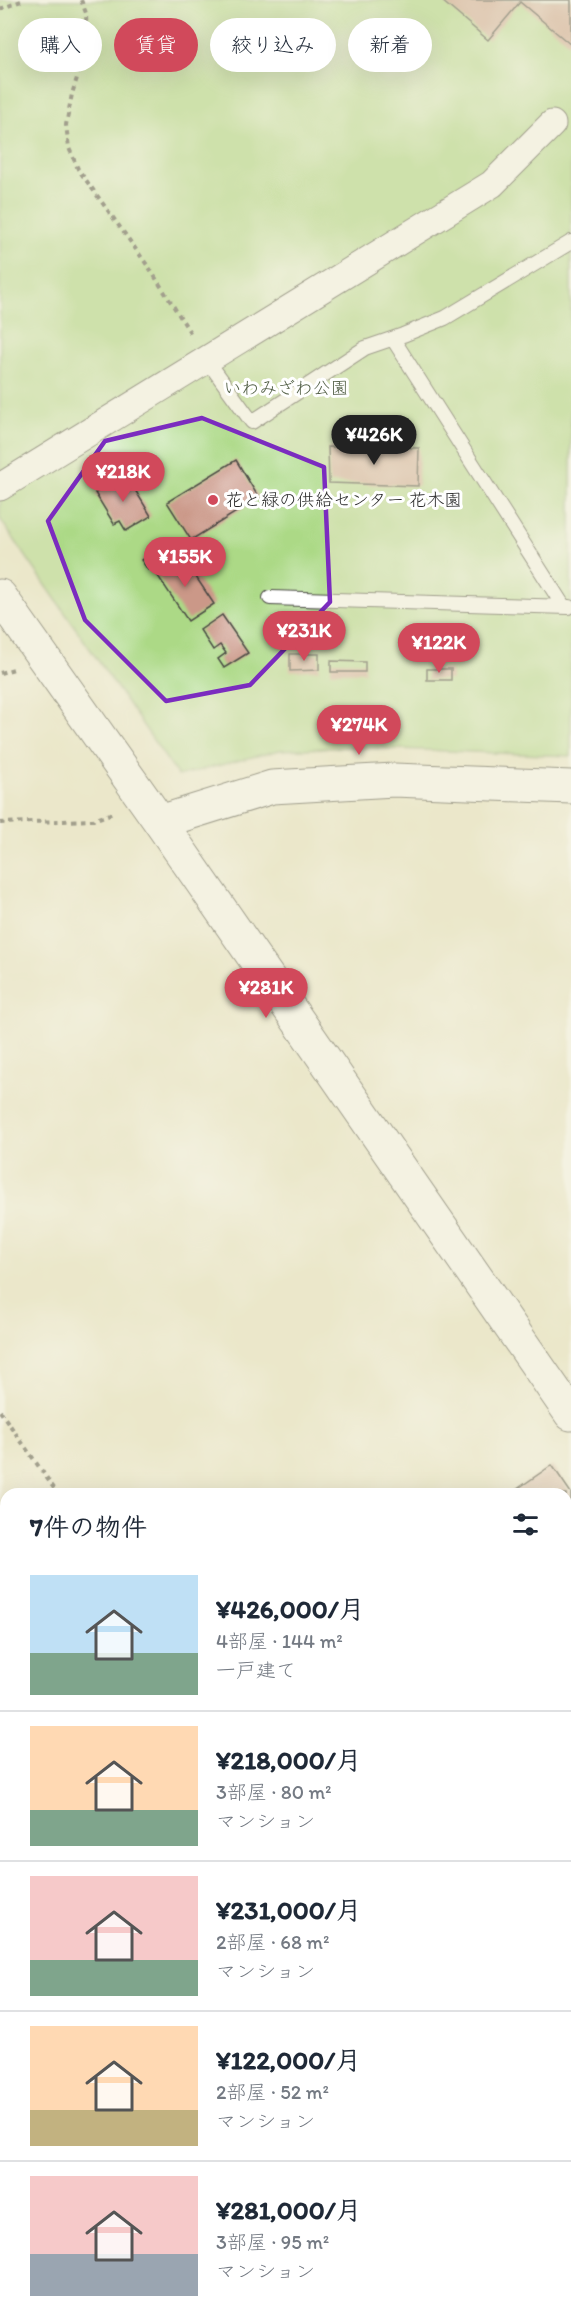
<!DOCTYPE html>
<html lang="ja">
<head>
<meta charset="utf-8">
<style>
  body { margin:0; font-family:Itim,"Klee One",sans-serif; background:#f6f6f7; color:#1f2937; height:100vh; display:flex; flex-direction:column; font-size:22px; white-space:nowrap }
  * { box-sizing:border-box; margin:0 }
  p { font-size:20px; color:#747a83 }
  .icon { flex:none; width:33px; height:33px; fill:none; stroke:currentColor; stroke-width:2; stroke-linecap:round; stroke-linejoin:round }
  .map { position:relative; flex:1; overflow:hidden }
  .drawer { position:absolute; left:0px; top:1488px; width:572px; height:834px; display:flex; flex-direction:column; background:#fff; border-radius:18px 18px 0 0; box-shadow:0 6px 24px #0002 }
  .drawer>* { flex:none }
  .top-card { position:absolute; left:18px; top:18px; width:536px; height:54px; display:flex; gap:12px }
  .price { position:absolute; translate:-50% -51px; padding:0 14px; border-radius:21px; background:#d1495b; color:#fff; font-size:20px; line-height:39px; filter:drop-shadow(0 2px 3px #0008) }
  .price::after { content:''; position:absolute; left:50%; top:36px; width:18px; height:14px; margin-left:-9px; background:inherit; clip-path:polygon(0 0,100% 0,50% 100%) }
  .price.active { background:#222; color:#fff }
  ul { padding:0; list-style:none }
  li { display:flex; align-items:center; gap:18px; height:150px; padding:0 30px }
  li+li { border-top:2px solid #e0e1e3 }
  li span { display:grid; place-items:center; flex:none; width:168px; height:120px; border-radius:0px; color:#555 }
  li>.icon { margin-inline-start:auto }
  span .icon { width:72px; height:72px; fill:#fffc; stroke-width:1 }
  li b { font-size:26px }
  h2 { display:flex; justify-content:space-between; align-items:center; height:72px; padding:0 30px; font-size:26px }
  .chip { padding:0 21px; border-radius:27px; background:#fff; box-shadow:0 6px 24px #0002; font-size:21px; line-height:54px }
  .chip.active { background:#d1495b; color:#fff }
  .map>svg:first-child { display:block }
  .green { fill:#acd986; stroke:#6c8258; stroke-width:1.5 }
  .building { fill:#cb9888 }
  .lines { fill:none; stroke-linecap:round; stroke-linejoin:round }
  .lane-casing { stroke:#484743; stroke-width:16 }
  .street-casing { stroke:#484743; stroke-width:29 }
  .secondary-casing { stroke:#484743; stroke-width:35 }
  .path { stroke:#484743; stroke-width:4; stroke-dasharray:4.5 4.5; stroke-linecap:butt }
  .lane { stroke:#fff; stroke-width:14 }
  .street { stroke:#fff; stroke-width:27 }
  .secondary { stroke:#fff; stroke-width:33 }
  .marked { fill:none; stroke:#7b2cbf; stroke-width:4.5; stroke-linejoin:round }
  .poi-dot { fill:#d1495b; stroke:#fff; stroke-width:2 }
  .labels { text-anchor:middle; stroke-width:6; stroke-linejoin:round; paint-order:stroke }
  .park-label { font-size:18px; fill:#525f46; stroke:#fff }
  .poi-label { font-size:18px; fill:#2b2b2b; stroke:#fff; text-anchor:start }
</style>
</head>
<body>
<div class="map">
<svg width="571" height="2322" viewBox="0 0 571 2322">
  <rect width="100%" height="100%" fill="#fff"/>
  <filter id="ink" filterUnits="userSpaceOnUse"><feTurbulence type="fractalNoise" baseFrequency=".0167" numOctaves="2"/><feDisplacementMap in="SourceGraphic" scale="12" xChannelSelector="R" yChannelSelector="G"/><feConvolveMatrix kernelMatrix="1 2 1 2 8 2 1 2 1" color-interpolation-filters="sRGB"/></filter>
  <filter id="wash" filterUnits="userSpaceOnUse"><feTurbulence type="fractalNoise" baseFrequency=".008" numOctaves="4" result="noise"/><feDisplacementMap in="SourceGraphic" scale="24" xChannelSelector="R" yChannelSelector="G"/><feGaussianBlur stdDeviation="1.35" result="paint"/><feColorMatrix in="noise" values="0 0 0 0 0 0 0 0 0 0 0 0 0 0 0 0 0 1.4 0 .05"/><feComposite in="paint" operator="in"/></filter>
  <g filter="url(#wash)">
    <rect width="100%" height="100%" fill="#ebe7ca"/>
    <!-- green -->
    <path class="green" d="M0,0h571v756l-222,-9 -69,3 -102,26 -178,-257z"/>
    <g id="blocks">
      <!-- building -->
      <path class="building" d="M441,0h130v45l-51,-43 -32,38z
        M328,447l91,1 -1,38 -89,-3z
        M236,460l23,38 -68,42 -24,-38z
        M126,475l25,41 -25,15 -6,-10 -6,3 -19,-31z
        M170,542l6,12 -28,16 -7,-10z
        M182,556l32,48 -26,17 -32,-48z
        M222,615l26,38 -24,15 -6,-9 8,-6 -6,-8 -7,5 -13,-20z
        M290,654h29v16l-29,1z
        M331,661l34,1v10h-34z
        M427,669h24v11h-24z
        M552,1465l19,28v9l-5,3v-11h-56z
        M571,1512v70l-5,-8v-58z"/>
    </g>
  </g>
  <g filter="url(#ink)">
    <use href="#blocks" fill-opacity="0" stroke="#484743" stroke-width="1.5"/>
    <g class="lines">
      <!-- lane casing -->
      <g class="lane-casing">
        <path id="lane" d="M393,339l171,268
          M207,360l45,62 113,-74 38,-13 42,-17 126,-76
          M270,598l299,9"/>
      </g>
      <!-- street casing -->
      <g class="street-casing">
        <path id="street" d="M0,487l492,-303 60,-60"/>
      </g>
      <!-- secondary casing -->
      <g class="secondary-casing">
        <path id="secondary" d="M0,596l160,226 411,592
          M160,822l112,-35 122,-7 177,7
          M566,1732l5,-3
          M0,2125l6,-4"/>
      </g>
      <!-- path -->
      <path class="path" d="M81,0l5,13 1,33 -15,48 -6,31 3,23 9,21 72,100 41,65
        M0,9l24,-9
        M0,673l14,-4
        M0,823l93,-3 20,-7
        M0,1411l58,83"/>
      <!-- lane -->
      <use href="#lane" class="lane"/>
      <!-- street -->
      <use href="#street" class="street"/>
      <!-- secondary -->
      <use href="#secondary" class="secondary"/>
    </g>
  </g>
  <!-- marked area -->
  <path d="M0 0H571V2322H0ZM202,418l122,49 6,135 -80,83 -84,16 -81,-81 -37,-99 57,-80z" fill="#ebe7ca" fill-opacity=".55" fill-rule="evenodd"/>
  <path class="marked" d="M202,418l122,49 6,135 -80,83 -84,16 -81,-81 -37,-99 57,-80z"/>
  <!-- markers -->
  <circle class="poi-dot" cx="213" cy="500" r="6"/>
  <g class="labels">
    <!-- park labels -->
    <g class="park-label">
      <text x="286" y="394">いわみざわ公園</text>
    </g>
    <!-- poi labels -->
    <g class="poi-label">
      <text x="225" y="506">花と緑の供給センター 花木園</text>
    </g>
  </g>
</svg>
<b class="price active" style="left:374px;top:466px">¥426K</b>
<b class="price" style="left:123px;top:503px">¥218K</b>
<b class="price" style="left:185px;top:588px">¥155K</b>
<b class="price" style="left:304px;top:662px">¥231K</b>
<b class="price" style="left:439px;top:674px">¥122K</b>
<b class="price" style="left:359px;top:756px">¥274K</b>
<b class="price" style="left:266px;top:1019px">¥281K</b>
<div class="top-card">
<a class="chip">購入</a>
<a class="chip active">賃貸</a>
<a class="chip">絞り込み</a>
<a class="chip">新着</a>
</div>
<section class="drawer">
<h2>7件の物件<svg class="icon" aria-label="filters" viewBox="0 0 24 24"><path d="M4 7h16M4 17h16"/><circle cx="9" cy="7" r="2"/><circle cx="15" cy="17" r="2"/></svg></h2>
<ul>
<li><span style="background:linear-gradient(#bfe0f5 65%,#7fa58c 0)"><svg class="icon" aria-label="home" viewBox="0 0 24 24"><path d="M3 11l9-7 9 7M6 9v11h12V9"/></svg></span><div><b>¥426,000/月</b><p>4部屋 · 144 m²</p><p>一戸建て</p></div></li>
<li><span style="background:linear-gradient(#ffd9b3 70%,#7fa58c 0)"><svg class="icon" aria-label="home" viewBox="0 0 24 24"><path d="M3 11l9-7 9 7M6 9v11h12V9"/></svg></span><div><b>¥218,000/月</b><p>3部屋 · 80 m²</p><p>マンション</p></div></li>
<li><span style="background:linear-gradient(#f6c9c9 70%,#7fa58c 0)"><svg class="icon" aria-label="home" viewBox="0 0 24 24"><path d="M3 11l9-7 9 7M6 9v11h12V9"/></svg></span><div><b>¥231,000/月</b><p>2部屋 · 68 m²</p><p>マンション</p></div></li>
<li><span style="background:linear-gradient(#ffd9b3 70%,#c2b280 0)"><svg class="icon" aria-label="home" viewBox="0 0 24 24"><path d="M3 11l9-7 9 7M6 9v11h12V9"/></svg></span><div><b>¥122,000/月</b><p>2部屋 · 52 m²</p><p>マンション</p></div></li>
<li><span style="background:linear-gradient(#f6c9c9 65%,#9aa5b1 0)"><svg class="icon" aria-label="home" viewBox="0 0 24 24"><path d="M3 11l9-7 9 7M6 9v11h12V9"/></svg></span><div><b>¥281,000/月</b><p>3部屋 · 95 m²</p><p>マンション</p></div></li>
</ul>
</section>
</div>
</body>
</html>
